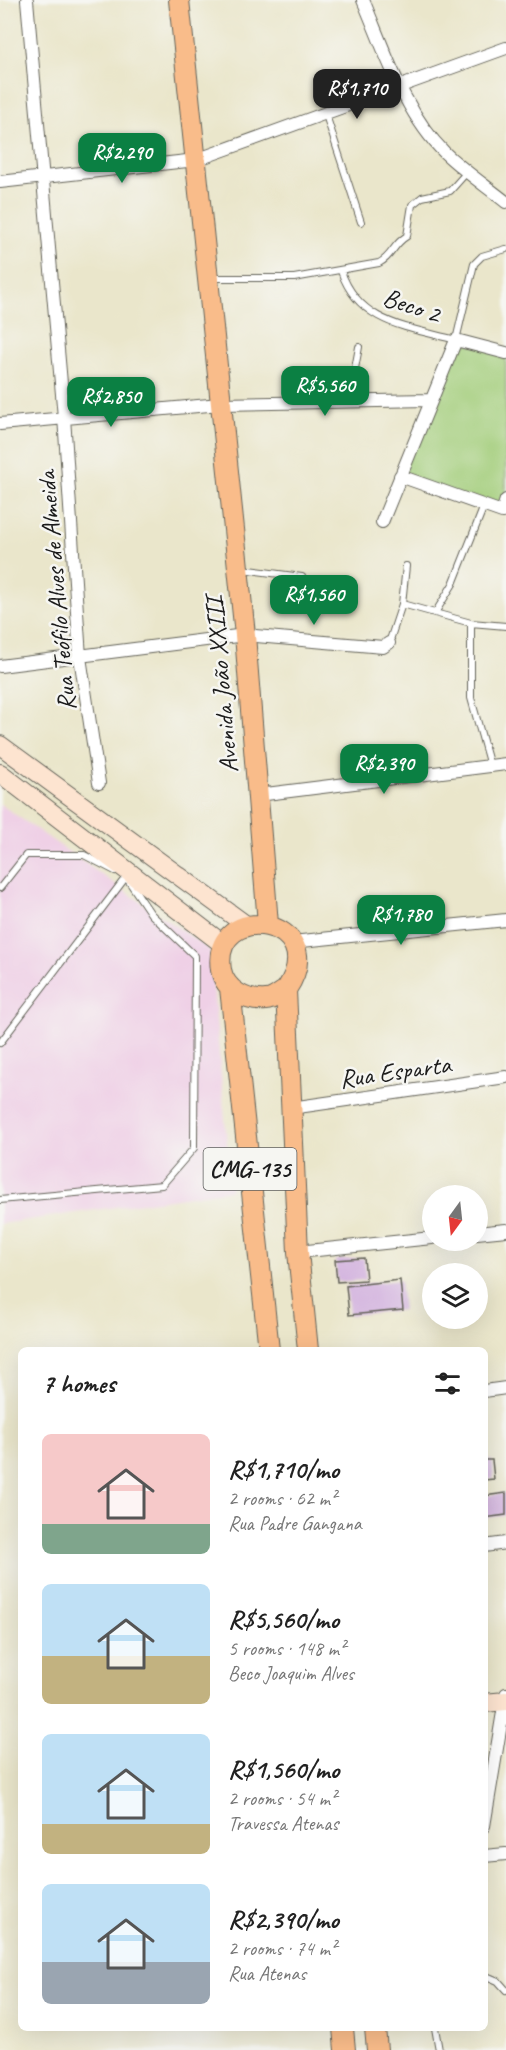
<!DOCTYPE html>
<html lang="en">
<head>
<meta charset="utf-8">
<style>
  body { margin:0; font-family:Caveat,sans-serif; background:#f6f6f6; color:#222; height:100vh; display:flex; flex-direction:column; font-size:22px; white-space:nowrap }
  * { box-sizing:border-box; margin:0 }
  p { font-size:20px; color:#767676 }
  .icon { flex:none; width:33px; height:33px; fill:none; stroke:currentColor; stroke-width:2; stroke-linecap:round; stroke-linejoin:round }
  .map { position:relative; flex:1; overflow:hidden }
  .panel { position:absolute; left:18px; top:1347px; width:470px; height:684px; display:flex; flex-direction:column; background:#fff; border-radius:9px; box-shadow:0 6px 24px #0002 }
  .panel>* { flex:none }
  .needle { width:39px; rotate:195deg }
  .fabs { position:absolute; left:422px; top:1185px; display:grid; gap:12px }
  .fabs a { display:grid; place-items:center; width:66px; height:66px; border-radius:50%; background:#fff; box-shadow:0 6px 24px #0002; font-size:30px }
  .price { position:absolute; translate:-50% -51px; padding:0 14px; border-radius:12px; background:#0b8043; color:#fff; font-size:20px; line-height:39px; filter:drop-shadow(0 2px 3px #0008) }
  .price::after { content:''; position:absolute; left:50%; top:36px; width:18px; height:14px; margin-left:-9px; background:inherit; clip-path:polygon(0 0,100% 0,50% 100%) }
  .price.selected { background:#222; color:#fff }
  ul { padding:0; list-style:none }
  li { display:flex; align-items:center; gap:18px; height:150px; padding:0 24px }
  li span { display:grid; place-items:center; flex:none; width:168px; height:120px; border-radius:9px; color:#555 }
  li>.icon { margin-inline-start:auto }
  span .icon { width:72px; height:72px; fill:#fffc; stroke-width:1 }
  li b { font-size:26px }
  h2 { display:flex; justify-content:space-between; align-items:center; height:72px; padding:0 24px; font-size:26px }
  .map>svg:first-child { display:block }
  .built { fill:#efd0e6 }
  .green { fill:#a3cd7a; stroke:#60744b; stroke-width:1.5 }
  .building { fill:#d2b1de }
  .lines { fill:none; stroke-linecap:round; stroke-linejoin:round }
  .lane-casing { stroke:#646359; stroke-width:8 }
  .street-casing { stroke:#646359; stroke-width:14 }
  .secondary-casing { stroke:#646359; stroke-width:20 }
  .primary-casing { stroke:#646359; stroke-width:22 }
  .lane { stroke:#fff; stroke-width:6 }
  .street { stroke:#fff; stroke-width:12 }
  .secondary { stroke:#fde4d0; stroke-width:18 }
  .primary { stroke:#f9bc8a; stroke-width:20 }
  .labels { text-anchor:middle; stroke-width:5; stroke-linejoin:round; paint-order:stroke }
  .shield { fill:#f6f6f2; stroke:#5d5d5c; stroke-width:1.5 }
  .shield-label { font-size:24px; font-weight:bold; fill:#1c1c1c }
  .street-label { font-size:26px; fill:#1c1c1c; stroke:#f6f6f2 }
</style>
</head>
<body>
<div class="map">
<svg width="506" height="2050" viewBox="0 0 506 2050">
  <rect width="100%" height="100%" fill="#f6f6f2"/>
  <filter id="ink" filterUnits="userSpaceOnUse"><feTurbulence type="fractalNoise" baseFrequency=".0167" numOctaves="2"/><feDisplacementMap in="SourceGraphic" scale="12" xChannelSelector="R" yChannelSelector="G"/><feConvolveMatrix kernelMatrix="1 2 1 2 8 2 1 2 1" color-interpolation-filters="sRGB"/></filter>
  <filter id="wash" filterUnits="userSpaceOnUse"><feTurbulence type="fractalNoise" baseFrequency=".008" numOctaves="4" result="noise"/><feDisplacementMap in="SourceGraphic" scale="24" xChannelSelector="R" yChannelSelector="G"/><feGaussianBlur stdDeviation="1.35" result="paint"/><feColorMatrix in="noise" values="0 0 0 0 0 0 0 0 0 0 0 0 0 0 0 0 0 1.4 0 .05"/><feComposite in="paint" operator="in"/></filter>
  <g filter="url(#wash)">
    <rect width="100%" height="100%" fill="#eae6cb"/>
    <!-- built -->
    <path class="built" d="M0,804l210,146 21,240 -231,34z"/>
    <!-- green -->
    <path class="green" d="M456,340l50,13v147l-4,12 -102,-36z"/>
    <g id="blocks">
      <!-- building -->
      <path class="building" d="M364,1258l2,22 -29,2 -2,-22z
        M400,1280l3,30 -54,5 -3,-29z
        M484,1460h8l2,19 -10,1z
        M506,1493v22l-22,3v-22z"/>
    </g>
  </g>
  <g filter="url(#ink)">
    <use href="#blocks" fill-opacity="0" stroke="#646359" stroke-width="1.5"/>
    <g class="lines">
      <!-- lane casing -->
      <g class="lane-casing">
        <path id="lane" d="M326,115l35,107
          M341,271c18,53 67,56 115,69l18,-76 8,-8 24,-7
          M210,278h84l85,-15c14,-7 13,-18 28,-27l5,-31 10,-8 28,-6 17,-19
          M349,401l10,-54
          M242,569l60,8
          M402,604l69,19 35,3
          M435,613l18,-29 31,-78
          M471,623v75l19,68
          M389,643l13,-39 4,-38
          M0,888l26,-33h58l31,16
          M0,1043l126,-166
          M0,1200l162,-15 32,-37 1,-192 -44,-42 -23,-34
          M484,1975l14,6 8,9
          M435,2028l4,22"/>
      </g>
      <!-- street casing -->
      <g class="street-casing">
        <path id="street" d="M27,0l37,417 16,240 19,126
          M363,0c22,51 41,113 82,153 19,18 41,33 61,49
          M0,182l196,-22 310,-112
          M0,424l220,-20 209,-4
          M400,476l102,36 4,-12
          M382,522l74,-182 50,13
          M0,666l245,-31 138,12 6,-4
          M258,795l248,-31
          M292,942l214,-22
          M291,1108l215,-31
          M477,1233l29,-3
          M298,1252l134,-14
          M484,1391l22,-3
          M484,1546l22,-3
          M484,1826l22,-132
          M484,1856l22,-2"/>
      </g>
      <!-- secondary casing -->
      <g class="secondary-casing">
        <path id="secondary" d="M0,745l246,180
          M0,773l224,172
          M484,1703l22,-2"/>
      </g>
      <!-- primary casing -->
      <g class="primary-casing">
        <path id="primary" d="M179,0l66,635 23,289
          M230,988l39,362
          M286,990c-6,3 -13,10 -20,10 -20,2 -41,-10 -45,-30 -11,-72 113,-52 65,20l12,262 10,98
          M343,2028l2,22
          M375,2028l2,22"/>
      </g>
      <!-- lane -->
      <use href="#lane" class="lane"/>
      <!-- street -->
      <use href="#street" class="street"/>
      <!-- secondary -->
      <use href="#secondary" class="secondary"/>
      <!-- primary -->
      <use href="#primary" class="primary"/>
    </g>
  </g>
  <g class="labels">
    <!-- shield labels -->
    <rect class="shield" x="203.5" y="1148" width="93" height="42" rx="4.5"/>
    <g class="shield-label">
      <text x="250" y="1177">CMG-135</text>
    </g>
    <!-- street labels -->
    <g class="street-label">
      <text transform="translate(412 305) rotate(19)" y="9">Beco 2</text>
      <text transform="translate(56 591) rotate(-95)" y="9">Rua Teófilo Alves de Almeida</text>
      <text transform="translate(221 685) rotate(-95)" y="9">Avenida João XXIII</text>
      <text transform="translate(395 1071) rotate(-8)" y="9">Rua Esparta</text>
    </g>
  </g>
</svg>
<div class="fabs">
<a><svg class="needle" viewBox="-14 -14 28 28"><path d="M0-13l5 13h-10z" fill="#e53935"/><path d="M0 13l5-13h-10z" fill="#767676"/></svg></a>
<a><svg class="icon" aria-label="layers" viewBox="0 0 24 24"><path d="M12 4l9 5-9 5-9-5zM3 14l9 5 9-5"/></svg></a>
</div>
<b class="price selected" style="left:357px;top:120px">R$1,710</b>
<b class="price" style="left:122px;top:184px">R$2,290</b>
<b class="price" style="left:325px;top:417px">R$5,560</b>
<b class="price" style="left:111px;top:428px">R$2,850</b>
<b class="price" style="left:314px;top:626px">R$1,560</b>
<b class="price" style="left:384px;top:795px">R$2,390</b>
<b class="price" style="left:401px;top:946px">R$1,780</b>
<section class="panel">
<h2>7 homes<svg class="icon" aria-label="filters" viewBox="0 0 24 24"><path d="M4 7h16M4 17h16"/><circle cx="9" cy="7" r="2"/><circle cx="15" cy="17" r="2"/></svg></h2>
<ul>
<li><span style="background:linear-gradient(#f6c9c9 75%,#7fa58c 0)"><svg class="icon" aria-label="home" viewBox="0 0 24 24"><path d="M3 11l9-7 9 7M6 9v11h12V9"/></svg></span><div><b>R$1,710/mo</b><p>2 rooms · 62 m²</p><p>Rua Padre Gangana</p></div></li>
<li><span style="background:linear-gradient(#bfe0f5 60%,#c2b280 0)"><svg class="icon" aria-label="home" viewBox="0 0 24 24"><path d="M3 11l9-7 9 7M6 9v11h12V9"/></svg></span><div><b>R$5,560/mo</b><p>5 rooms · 148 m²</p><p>Beco Joaquim Alves</p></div></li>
<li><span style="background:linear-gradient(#bfe0f5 75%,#c2b280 0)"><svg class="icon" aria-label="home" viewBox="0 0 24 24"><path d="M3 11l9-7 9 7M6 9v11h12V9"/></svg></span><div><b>R$1,560/mo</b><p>2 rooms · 54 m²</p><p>Travessa Atenas</p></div></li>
<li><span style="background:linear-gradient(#bfe0f5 65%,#9aa5b1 0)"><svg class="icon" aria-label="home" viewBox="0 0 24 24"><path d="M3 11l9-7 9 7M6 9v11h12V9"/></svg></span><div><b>R$2,390/mo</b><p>2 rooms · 74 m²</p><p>Rua Atenas</p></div></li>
</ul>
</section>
</div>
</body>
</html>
